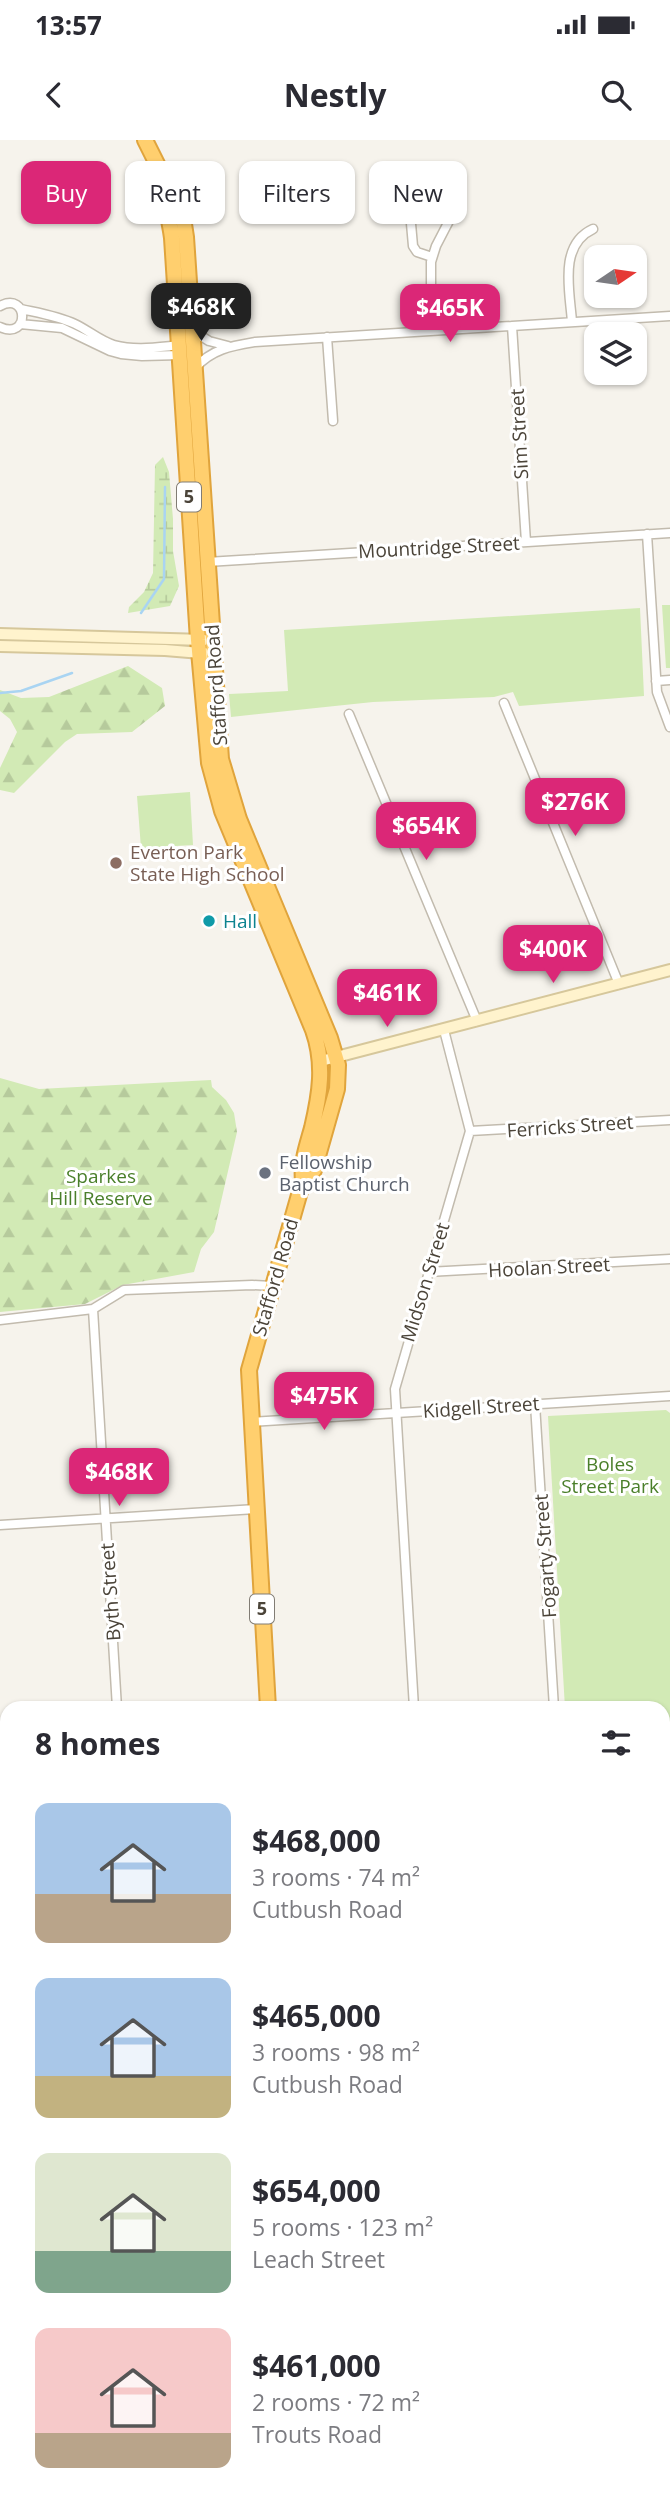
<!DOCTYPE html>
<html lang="en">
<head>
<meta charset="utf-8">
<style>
  body { margin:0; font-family:"Open Sans",sans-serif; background:#f7f7f7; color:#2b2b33; height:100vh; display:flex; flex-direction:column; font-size:26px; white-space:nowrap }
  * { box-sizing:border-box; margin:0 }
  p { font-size:23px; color:#7c7c81 }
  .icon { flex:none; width:38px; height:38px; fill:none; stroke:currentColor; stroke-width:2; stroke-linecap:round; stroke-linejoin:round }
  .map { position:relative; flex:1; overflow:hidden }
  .drawer { position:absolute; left:0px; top:1561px; width:670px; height:800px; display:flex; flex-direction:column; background:#fff; border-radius:21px 21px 0 0; box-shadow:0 2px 5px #0004 }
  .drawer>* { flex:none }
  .banner { position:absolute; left:21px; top:21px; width:628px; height:63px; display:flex; gap:14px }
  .needle { width:46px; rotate:77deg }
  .tools { position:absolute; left:584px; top:105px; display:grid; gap:14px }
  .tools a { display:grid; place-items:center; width:63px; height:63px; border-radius:14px; background:#fff; box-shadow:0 2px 5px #0004; font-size:35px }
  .price { position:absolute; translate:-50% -60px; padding:0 16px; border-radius:14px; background:#db2777; color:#fff; font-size:23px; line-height:46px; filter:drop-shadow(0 2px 4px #0008) }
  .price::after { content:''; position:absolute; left:50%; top:42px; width:21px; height:16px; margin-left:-10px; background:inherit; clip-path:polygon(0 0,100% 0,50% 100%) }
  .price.active { background:#222; color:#fff }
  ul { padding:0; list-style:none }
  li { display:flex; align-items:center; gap:21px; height:175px; padding:0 35px }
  li span { display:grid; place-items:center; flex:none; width:196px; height:140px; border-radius:14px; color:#555 }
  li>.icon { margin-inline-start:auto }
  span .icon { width:84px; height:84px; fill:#fffc; stroke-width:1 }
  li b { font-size:30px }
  h2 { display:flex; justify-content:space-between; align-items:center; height:84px; padding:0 35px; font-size:30px }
  .pill { padding:0 24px; border-radius:14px; background:#fff; box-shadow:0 2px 5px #0004; font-size:24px; line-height:63px }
  .pill.active { background:#db2777; color:#fff }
  .status { display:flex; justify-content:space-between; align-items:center; height:49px; padding:0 35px; background:#fff; direction:ltr }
  .status svg { height:19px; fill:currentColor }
  header { display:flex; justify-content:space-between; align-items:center; height:91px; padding:0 35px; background:#fff; font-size:32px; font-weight:700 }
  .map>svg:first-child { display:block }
  .green { fill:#d2eab5 }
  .forest { fill:url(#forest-firs) }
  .wetland { fill:url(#wetland-marsh) }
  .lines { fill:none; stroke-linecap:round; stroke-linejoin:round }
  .stream { stroke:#a9d4f2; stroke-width:2.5 }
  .street-casing { stroke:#c2bbae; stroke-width:11 }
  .secondary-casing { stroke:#d6c79b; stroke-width:14 }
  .primary-casing { stroke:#e6c16a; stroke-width:16 }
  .highway-casing { stroke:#e0a43c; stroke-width:18 }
  .street { stroke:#fff; stroke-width:8 }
  .secondary { stroke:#fff3cd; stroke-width:10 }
  .primary { stroke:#ffe39c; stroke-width:12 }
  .highway { stroke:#ffcf6e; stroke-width:14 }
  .education-dot { fill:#8d6e63; stroke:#fff; stroke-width:2.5 }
  .culture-dot { fill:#0f9aa8; stroke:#fff; stroke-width:2.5 }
  .worship-dot { fill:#6b7280; stroke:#fff; stroke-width:2.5 }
  .labels { text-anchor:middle; stroke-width:6; stroke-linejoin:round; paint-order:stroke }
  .shield { fill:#fff; stroke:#817c74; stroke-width:2 }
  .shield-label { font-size:18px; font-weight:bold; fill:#4b4439 }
  .street-label { font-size:19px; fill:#4b4439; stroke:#fff }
  .education-label { font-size:19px; fill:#785e54; stroke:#fff; text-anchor:start }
  .culture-label { font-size:19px; fill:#0d838f; stroke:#fff; text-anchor:start }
  .worship-label { font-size:19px; fill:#5b616d; stroke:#fff; text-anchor:start }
  .park-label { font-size:19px; fill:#4a7f2a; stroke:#fff }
</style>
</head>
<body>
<div class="status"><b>13:57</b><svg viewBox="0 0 49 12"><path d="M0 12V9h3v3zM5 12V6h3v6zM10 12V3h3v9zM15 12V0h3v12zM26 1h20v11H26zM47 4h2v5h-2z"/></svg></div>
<header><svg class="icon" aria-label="back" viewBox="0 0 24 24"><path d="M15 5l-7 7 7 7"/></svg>Nestly<svg class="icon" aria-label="search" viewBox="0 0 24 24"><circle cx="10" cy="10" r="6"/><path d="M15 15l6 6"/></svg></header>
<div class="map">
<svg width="670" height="2360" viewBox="0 0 670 2360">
  <defs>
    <pattern id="forest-firs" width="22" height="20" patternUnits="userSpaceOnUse" patternTransform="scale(1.75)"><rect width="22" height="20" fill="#d2eab5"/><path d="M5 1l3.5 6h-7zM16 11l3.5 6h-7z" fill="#b6ca9c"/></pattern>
    <pattern id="wetland-marsh" width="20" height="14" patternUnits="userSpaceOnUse" patternTransform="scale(1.75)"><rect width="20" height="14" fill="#d2eab5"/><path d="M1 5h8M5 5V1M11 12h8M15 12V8" fill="none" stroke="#b6ca9c"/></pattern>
  </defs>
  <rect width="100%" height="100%" fill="#f6f3ec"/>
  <!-- green -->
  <path class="green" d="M662,465h8v63h-4z
    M640,468l4,88 -125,10 -6,-14 -19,5 -121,5 -142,15 -2,-23 59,-3 -4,-61z
    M190,652l3,53 -52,3 -4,-52z
    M666,1270l4,3v382h-7v-87h-98l-17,-292z
    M663,1882l7,1v356h-7z
    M0,1981h7v332l-7,1z"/>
  <!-- forest -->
  <path class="forest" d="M128,526l34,22 3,18 -33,26 -55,2 -12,8 -51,51 -14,-3v-22l17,-36 -7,-13 -10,-8v-21l21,8 28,-1z
    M0,938l39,11 172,-9 1,7 14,13 8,13 3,19 -23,100 -13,17 -7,23 -71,13 -38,19 -85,8z"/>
  <!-- wetland -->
  <path class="wetland" d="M163,317l6,15 4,47v32l6,35 -9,20 -42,7 1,-6 15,-15 9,-19 2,-108z"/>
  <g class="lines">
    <!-- stream -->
    <path class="stream" d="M141,473l23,-34 1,-92
      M0,553l21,-2 51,-18"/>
    <!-- street casing -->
    <g class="street-casing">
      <path id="street" d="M408,50l5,56 4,6 15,5
        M0,166c29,-15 30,35 0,21
        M21,169c18,4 37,7 54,15 13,6 25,17 39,21 22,6 44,2 67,0
        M572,182c-2,-30 -14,-77 21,-93
        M20,184l42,4 48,23 11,3 21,2 39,-1
        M512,186l14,216
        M193,191l16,10 19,5
        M431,191v-69l5,-16 14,-27 1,-32
        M327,197l6,84
        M195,228c17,-19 36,-22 60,-26l415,-26
        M647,394l10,158 13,35
        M207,422l463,-29
        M656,541l14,-1
        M504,563l115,281
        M349,574l128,307
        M470,991l200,-11
        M428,1132l242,-13
        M93,1169l24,399
        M0,1180l93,-11 31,-19 128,-5 20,1
        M535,1264l19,304
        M251,1282l419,-26
        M0,1385l256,-16
        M414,1568l-19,-319 75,-258 -26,-101
        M663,1666h7
        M0,1679l7,-1
        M663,1812l7,-1
        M0,1972h7
        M167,2354v6
        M493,2354l1,6
        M648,2354v6"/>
    </g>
    <!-- secondary casing -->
    <g class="secondary-casing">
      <path id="secondary" d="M0,494l204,6
        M0,506l165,4 48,4
        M321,921l349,-91
        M663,2314h7"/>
    </g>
    <!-- primary casing -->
    <g class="primary-casing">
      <path id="primary" d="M0,2327h7"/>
    </g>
    <!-- highway casing -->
    <g class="highway-casing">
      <path id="highway" d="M145,0l13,26 14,16 10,29 4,26 35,522 18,60 91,219 8,27 -1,24 -23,81 -11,11
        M158,26c3,24 11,48 14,72l26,402 11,123 13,48 91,219c12,34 7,64 -1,98 -5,18 -11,34 -9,53l-54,189 19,338
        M305,2354l6,6
        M327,2360l6,-6"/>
    </g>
    <!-- street -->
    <use href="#street" class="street"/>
    <!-- secondary -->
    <use href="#secondary" class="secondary"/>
    <!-- primary -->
    <use href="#primary" class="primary"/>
    <!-- highway -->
    <use href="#highway" class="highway"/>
  </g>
  <!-- markers -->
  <circle class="education-dot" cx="116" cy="723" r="7"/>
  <circle class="culture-dot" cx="209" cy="781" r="7"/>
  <circle class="worship-dot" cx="265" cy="1033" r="7"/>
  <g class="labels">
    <!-- shield labels -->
    <g class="shield">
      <rect x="177" y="342.5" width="24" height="29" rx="5"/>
      <rect x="250" y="1454.5" width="24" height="29" rx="5"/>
    </g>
    <g class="shield-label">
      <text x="189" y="363">5</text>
      <text x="262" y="1475">5</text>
    </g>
    <!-- street labels -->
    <g class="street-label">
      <text transform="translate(519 294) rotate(-93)" y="7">Sim Street</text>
      <text transform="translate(439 407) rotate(-3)" y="7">Mountridge Street</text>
      <text transform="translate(216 545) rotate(-94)" y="7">Stafford Road</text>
      <text transform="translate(570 986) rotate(-4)" y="7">Ferricks Street</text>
      <text transform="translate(549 1127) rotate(-3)" y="7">Hoolan Street</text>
      <text transform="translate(275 1137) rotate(-74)" y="7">Stafford Road</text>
      <text transform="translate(425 1142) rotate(-73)" y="7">Midson Street</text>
      <text transform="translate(481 1267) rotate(-4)" y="7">Kidgell Street</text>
      <text transform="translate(545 1416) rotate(-94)" y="7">Fogarty Street</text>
      <text transform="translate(110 1452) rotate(-94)" y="7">Byth Street</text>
    </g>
    <!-- education labels -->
    <g class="education-label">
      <text x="130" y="719">Everton Park<tspan x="130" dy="22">State High School</tspan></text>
    </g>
    <!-- culture labels -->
    <g class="culture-label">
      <text x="223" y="788">Hall</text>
    </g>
    <!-- worship labels -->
    <g class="worship-label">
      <text x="279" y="1029">Fellowship<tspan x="279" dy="22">Baptist Church</tspan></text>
    </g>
    <!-- park labels -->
    <g class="park-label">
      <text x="101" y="1043">Sparkes<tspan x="101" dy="22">Hill Reserve</tspan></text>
      <text x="610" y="1331">Boles<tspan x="610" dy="22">Street Park</tspan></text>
    </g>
  </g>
</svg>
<div class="tools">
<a><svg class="needle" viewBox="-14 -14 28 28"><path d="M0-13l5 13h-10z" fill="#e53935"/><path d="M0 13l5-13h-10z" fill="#7c7c81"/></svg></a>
<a><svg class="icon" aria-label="layers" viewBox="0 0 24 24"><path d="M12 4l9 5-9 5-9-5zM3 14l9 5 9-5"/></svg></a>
</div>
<b class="price active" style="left:201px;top:203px">$468K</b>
<b class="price" style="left:450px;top:204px">$465K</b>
<b class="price" style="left:575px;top:698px">$276K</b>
<b class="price" style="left:426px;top:722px">$654K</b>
<b class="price" style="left:553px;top:845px">$400K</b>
<b class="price" style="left:387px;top:889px">$461K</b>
<b class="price" style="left:324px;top:1292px">$475K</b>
<b class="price" style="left:119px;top:1368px">$468K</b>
<div class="banner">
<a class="pill active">Buy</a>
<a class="pill">Rent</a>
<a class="pill">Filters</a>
<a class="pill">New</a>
</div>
<section class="drawer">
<h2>8 homes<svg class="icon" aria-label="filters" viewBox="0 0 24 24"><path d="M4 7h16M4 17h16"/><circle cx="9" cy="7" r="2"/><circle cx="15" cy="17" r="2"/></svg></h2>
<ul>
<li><span style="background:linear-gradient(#a9c7e8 65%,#b9a48a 0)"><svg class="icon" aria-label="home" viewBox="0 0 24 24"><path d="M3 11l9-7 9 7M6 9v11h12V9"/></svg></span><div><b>$468,000</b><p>3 rooms · 74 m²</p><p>Cutbush Road</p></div></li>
<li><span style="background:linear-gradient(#a9c7e8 70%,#c2b280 0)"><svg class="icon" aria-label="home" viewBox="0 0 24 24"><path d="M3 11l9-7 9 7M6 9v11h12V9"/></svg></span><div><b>$465,000</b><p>3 rooms · 98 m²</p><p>Cutbush Road</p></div></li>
<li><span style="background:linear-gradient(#dfe7d0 70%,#7fa58c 0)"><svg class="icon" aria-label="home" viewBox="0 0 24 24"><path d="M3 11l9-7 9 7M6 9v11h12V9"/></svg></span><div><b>$654,000</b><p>5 rooms · 123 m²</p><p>Leach Street</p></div></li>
<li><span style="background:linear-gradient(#f6c9c9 75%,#b9a48a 0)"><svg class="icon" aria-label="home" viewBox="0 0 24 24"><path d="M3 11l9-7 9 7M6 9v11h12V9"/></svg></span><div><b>$461,000</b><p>2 rooms · 72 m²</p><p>Trouts Road</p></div></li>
</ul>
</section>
</div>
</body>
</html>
